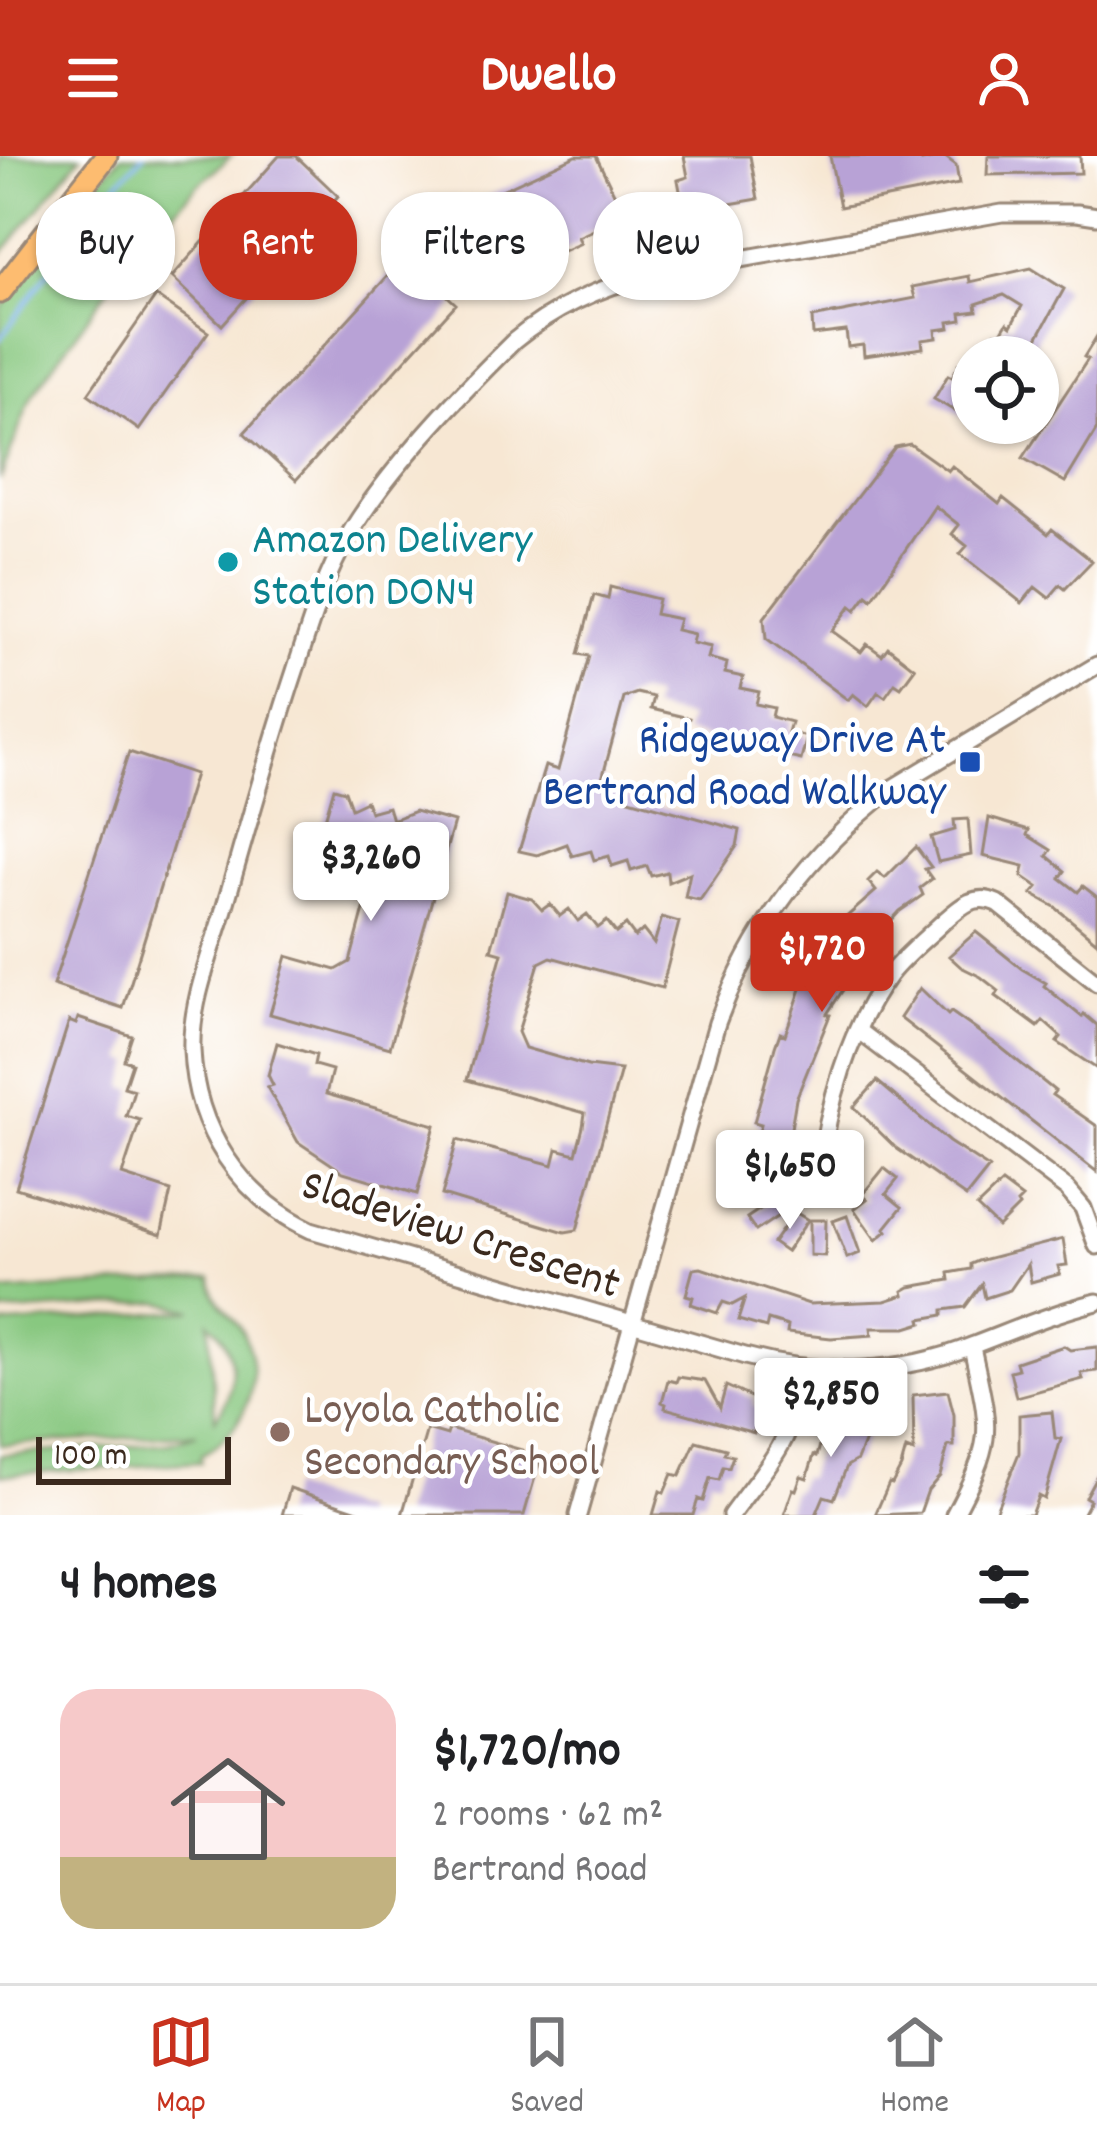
<!DOCTYPE html>
<html lang="en">
<head>
<meta charset="utf-8">
<style>
  body { margin:0; font-family:Dekko,sans-serif; background:#f2f2f2; color:#202124; height:100vh; display:flex; flex-direction:column; font-size:45px; white-space:nowrap }
  * { box-sizing:border-box; margin:0 }
  p { font-size:39px; color:#757577 }
  .icon { flex:none; width:66px; height:66px; fill:none; stroke:currentColor; stroke-width:2; stroke-linecap:round; stroke-linejoin:round }
  .map { position:relative; height:1359px; overflow:hidden }
  .details { display:flex; flex-direction:column; background:#fff; flex:1 }
  .details>* { flex:none }
  .banner { position:absolute; left:36px; top:36px; width:1026px; height:108px; display:flex; gap:24px }
  .controls { position:absolute; left:951px; top:180px; display:grid; gap:24px }
  .controls a { display:grid; place-items:center; width:108px; height:108px; border-radius:50%; background:#fff; box-shadow:0 3px 9px #0004; font-size:60px }
  .scale { position:absolute; left:36px; bottom:30px; width:195px; box-sizing:border-box; padding-left:12px; border:6px solid #3b2a1e; border-top:0; font-size:33px; line-height:42px; white-space:nowrap; color:#3b2a1e; -webkit-text-stroke:9px #fff; paint-order:stroke }
  .price { position:absolute; translate:-50% -102px; padding:0 27px; border-radius:12px; background:#fff; color:#222; font-size:39px; line-height:78px; filter:drop-shadow(0 3px 6px #0008) }
  .price::after { content:''; position:absolute; left:50%; top:72px; width:36px; height:27px; margin-left:-18px; background:inherit; clip-path:polygon(0 0,100% 0,50% 100%) }
  .price.selected { background:#c8321e; color:#fff }
  ul { padding:0; list-style:none }
  li { display:flex; align-items:center; gap:36px; height:300px; padding:0 60px }
  li+li { border-top:3px solid #e0e0e0 }
  li span { display:grid; place-items:center; flex:none; width:336px; height:240px; border-radius:36px; color:#555 }
  li>.icon { margin-inline-start:auto }
  span .icon { width:144px; height:144px; fill:#fffc; stroke-width:1 }
  li b { font-size:51px }
  h2 { display:flex; justify-content:space-between; align-items:center; height:144px; padding:0 60px; font-size:51px }
  .chip { padding:0 42px; border-radius:48px; background:#fff; box-shadow:0 3px 9px #0004; font-size:42px; line-height:108px }
  .chip.selected { background:#c8321e; color:#fff }
  header { display:flex; justify-content:space-between; align-items:center; height:156px; padding:0 60px; background:#c8321e; color:#fff; font-size:54px; font-weight:800 }
  .tabs { display:flex; justify-content:space-around; align-items:center; height:168px; border-top:3px solid #e0e0e0; background:#fff; font-size:33px; color:#757577 }
  .tabs a { display:grid; justify-items:center; gap:6px }
  .tabs .selected { color:#c8321e }
  .map>svg:first-child { display:block }
  .green { fill:#88c880; stroke:#62794f; stroke-width:3; fill-rule:evenodd }
  .lines { fill:none; stroke-linecap:round; stroke-linejoin:round }
  .stream { stroke:#83b5ef; stroke-width:4.5 }
  .building { fill:#b8a2d6 }
  .minor-casing { stroke:#998878; stroke-width:21 }
  .highway-casing { stroke:#998878; stroke-width:27 }
  .minor { stroke:#fff; stroke-width:15 }
  .highway { stroke:#fdbc6f; stroke-width:21 }
  .culture-dot { fill:#0f9aa8; stroke:#fff; stroke-width:4.5 }
  .transit-dot { fill:#1a4fb4; stroke:#fff; stroke-width:4.5 }
  .education-dot { fill:#8d6e63; stroke:#fff; stroke-width:4.5 }
  .labels { text-anchor:middle; stroke-width:9; stroke-linejoin:round; paint-order:stroke }
  .culture-label { font-size:45px; fill:#0d838f; stroke:#fff; text-anchor:start }
  .transit-label { font-size:45px; fill:#164399; stroke:#fff; text-anchor:end }
  .street-label { font-size:45px; fill:#3b2a1e; stroke:#fff }
  .education-label { font-size:45px; fill:#785e54; stroke:#fff; text-anchor:start }
</style>
</head>
<body>
<header><svg class="icon" aria-label="menu" viewBox="0 0 24 24"><path d="M4 6h16M4 12h16M4 18h16"/></svg>Dwello<svg class="icon" aria-label="person" viewBox="0 0 24 24"><circle cx="12" cy="8" r="4"/><path d="M4 21q1-7 8-7t8 7"/></svg></header>
<div class="map">
<svg width="1097" height="1359" viewBox="0 0 1097 1359">
  <rect width="100%" height="100%" fill="#fff"/>
  <filter id="ink" filterUnits="userSpaceOnUse"><feTurbulence type="fractalNoise" baseFrequency=".00833" numOctaves="2"/><feDisplacementMap in="SourceGraphic" scale="24" xChannelSelector="R" yChannelSelector="G"/><feConvolveMatrix kernelMatrix="1 2 1 2 8 2 1 2 1" color-interpolation-filters="sRGB"/></filter>
  <filter id="wash" filterUnits="userSpaceOnUse"><feTurbulence type="fractalNoise" baseFrequency=".004" numOctaves="4" result="noise"/><feDisplacementMap in="SourceGraphic" scale="48" xChannelSelector="R" yChannelSelector="G"/><feGaussianBlur stdDeviation="2.7" result="paint"/><feColorMatrix in="noise" values="0 0 0 0 0 0 0 0 0 0 0 0 0 0 0 0 0 1.4 0 .05"/><feComposite in="paint" operator="in"/></filter>
  <g filter="url(#wash)">
    <rect width="100%" height="100%" fill="#f7e7d3"/>
    <!-- green -->
    <path class="green" d="M0,0h81l-81,100z
      M121,0h110l-35,31 -77,87 -88,123 -31,83v-170l78,-106z
      M212,1122c2,28 14,27 27,48 29,47 9,104 -38,129v7l-201,13v-20l169,-12 28,-9 -197,11v-120l193,-15 -34,-8 -159,11v-21zM209,1166c29,25 29,67 6,97z"/>
    <g class="lines">
      <!-- stream -->
      <path class="stream" d="M0,183l99,-137 44,-46"/>
    </g>
    <g id="blocks">
      <!-- building -->
      <path class="building" d="M279,0h17l42,40 -116,129 -50,-48z
        M576,0h20l29,60 -47,21 3,6 -54,24 -4,-11 -51,22 -27,-62z
        M684,0h66l8,43 -74,13 -6,-32 10,-3z
        M830,0h91l1,5 22,-5 12,9 3,19 -119,23z
        M988,0h92l1,17 -94,2z
        M405,101l51,47 -160,176 -52,-47z
        M1031,112l33,21 -37,68h-52l20,-24 4,3 8,-13 4,3 11,-20 -18,-11 -28,9 1,7 -16,2 1,7 -13,2 1,6 -14,2 1,8 -15,2 1,8 -59,8 -1,-11 -15,2 -2,-16 -33,4 -1,-17 103,-20 -3,-11 57,-11 1,6z
        M156,140l52,36 -69,98 -51,-36z
        M1097,180v93l-32,53 -42,-24 65,-99 -4,-2z
        M972,196v69l-38,-22 14,-24 4,2 7,-13 5,3z
        M910,288l38,27 4,-5 47,38 4,-6 45,36 4,-5 40,32 -27,28 -5,-4 -11,13 -14,-11 -13,16 -62,-49 7,-8 -15,-12 7,-9 -24,-19 -63,93 -5,-4 -11,15 -5,-4 -19,25 29,21 6,-8 15,11 6,-8 27,21 -14,19 -6,-4 -10,14 -7,-5 -10,14 -15,-12 -5,6 -82,-61 -2,-21 131,-171z
        M610,431l48,12 -3,15 24,5 -3,11 18,4 -2,9 19,4 -3,11 19,5 -2,10 18,4 -3,11 19,4 -3,12 18,4 -2,9 19,5 -3,10 19,5 -6,23 -116,-27 4,-15 -38,-9 3,-12 -17,-4 -13,5 -22,81 6,14 132,37 -3,16 -37,54 -15,-3 5,-24 -22,9 -1,-10 -16,4 -4,-10 -16,5 -3,-10 -16,5 -3,-10 -15,4 -3,-9 -19,5 -5,-12 -30,11 -18,-4 26,-85 13,4 31,-114 -11,-2 16,-59 14,4z
        M129,596l66,22 -72,234 -70,-23z
        M334,632l11,3 6,17 15,-7 4,11 18,-5 4,13 23,-9 39,11 -64,226 -120,-34 17,-58 49,14 14,-8 24,-90 -7,-11 -50,-14z
        M989,662l40,12 -2,5 24,15 -4,6 18,15 -5,7 18,14 5,-6 14,11v45l-42,-35 -23,-13 6,-7 -16,-11 2,-10 -41,-10z
        M968,663l3,36 -33,7 -7,-25 24,-7 -1,-10z
        M916,691l15,20 -6,2 7,10 -12,9 3,7 -23,16 -32,35 1,5 -42,63 3,1 -34,84 -6,35 -10,17 -6,19 2,22 -37,3 7,-45 8,1 7,-27 -7,-2 21,-75 5,-14 5,2 16,-46 -8,-4 7,-12 9,4 22,-35 6,4 15,-20 -8,-7 32,-28 -8,-10 9,-9 8,6z
        M507,736l25,7 10,11 8,-6 10,12 9,-7 9,12 9,-7 11,14 9,-7 9,12 10,-8 9,12 8,-7 11,14 8,-27 17,5 -17,66 -111,-31 -12,6 -21,69 7,16 63,18 33,4 -44,160 -12,2 -123,-37 15,-55 96,25 4,-16 19,5 7,-27 2,-14 -118,-33 35,-127 -11,-3z
        M976,776l46,37 24,14 -2,3 38,31 2,-3 13,11v44l-40,-27 4,-5 -18,-16 -5,6 -42,-31 3,-5 -18,-14 -20,-10 -12,-11z
        M920,832l28,27 3,-3 48,34 56,45 -3,4 45,31v46l-197,-154z
        M78,862l54,18 -8,24 8,3 -8,24 10,3 -8,26 14,4 -18,55 49,16 -10,44 -145,-47 53,-167 7,3z
        M277,887l39,12 -2,10 18,5 -6,24 109,31 -18,69 -74,-22 -45,-30 -31,-55 6,-2 -5,-10z
        M877,925l72,61 40,26 -23,29 -70,-49 -42,-41z
        M884,1012l14,11 -12,15 16,13 -17,21 2,3 -11,9 -22,-31 13,-10 -5,-4z
        M1002,1027l20,15 -5,5 2,3 -21,21 -21,-20z
        M778,1041l9,13 -31,21 -9,-13z
        M795,1056l13,8 -22,32 -13,-9z
        M847,1060l13,37 -13,5 -14,-37z
        M810,1064h16l-1,36 -15,-1z
        M1063,1083l4,26 -9,1 2,8 -29,8 -3,-18 -18,26 -25,8 -3,-14 -17,23 -22,3v5l-22,4 1,4 -16,5h-35l1,7 -41,3 -44,-5 1,-7 -20,-6 -2,8 -28,-8 7,-22 -13,7 -9,-3 -6,11 -26,-9 2,-7 -7,-2 7,-26 8,-1 108,36 76,-3 19,-6 -1,-4 7,-4 40,-7 -1,-7 22,-4v-5l7,-3z
        M1064,1190l6,4 27,-3v24l-16,2 2,6 -67,18 -6,-26 8,-2 -2,-7z
        M678,1221l27,4 15,27 6,-22 29,13 -2,6 8,3 -7,25 -89,-25 1,-4 -4,-2 6,-22 8,2z
        M948,1235l6,24v31h-6l-8,30 -12,14 -8,23 -45,2 14,-32 3,1 9,-17 5,-18 8,3 -1,-57z
        M831,1248l34,1v35l-8,20 -10,6 -13,33 -10,-3 -8,19h-32l9,-26 3,1 5,-14 6,2 7,-23 3,1 4,-14 5,1z
        M1052,1256l3,26 6,1 -17,60 -6,-3 -7,19h-37l25,-62v-38z
        M427,1273l20,6 2,-6 73,21 -1,5 19,5 -16,55h-122z
        M696,1285l30,8 -2,5 9,2 -4,12 -6,-1 -4,13 -9,-2 -7,23 -5,-2 -5,16h-40l7,-24 4,2 8,-19 8,2z
        M1097,1319v40h-15l8,-15 -5,-3z
        M290,1332l71,24v3h-79z"/>
    </g>
  </g>
  <g filter="url(#ink)">
    <use href="#blocks" fill-opacity="0" stroke="#998878" stroke-width="3"/>
    <g class="lines">
      <!-- minor casing -->
      <g class="minor-casing">
        <path id="minor" d="M1097,60l-20,-3h-75l-352,62c-51,12 -95,32 -136,66 -54,53 -126,128 -165,194 -25,42 -39,90 -54,136 -25,75 -46,151 -68,228 -13,48 -37,101 -35,151 3,79 48,147 119,180l434,126c75,20 156,19 229,-11 42,-16 79,-32 123,-43
          M859,875l208,158 16,19 14,38
          M820,1018c7,-68 28,-143 69,-199 15,-19 35,-35 53,-52 17,-15 32,-31 55,-20l100,80
          M578,1359l139,-492c36,-97 93,-171 174,-234l206,-124
          M731,1359c42,-58 61,-71 74,-145
          M954,1359c42,-79 36,-83 18,-168"/>
      </g>
      <!-- highway casing -->
      <g class="highway-casing">
        <path id="highway" d="M0,136l106,-136"/>
      </g>
      <!-- minor -->
      <use href="#minor" class="minor"/>
      <!-- highway -->
      <use href="#highway" class="highway"/>
    </g>
  </g>
  <!-- markers -->
  <circle class="culture-dot" cx="228" cy="406" r="12"/>
  <rect class="transit-dot" x="958" y="594" width="24" height="24" rx="6"/>
  <circle class="education-dot" cx="280" cy="1276" r="12"/>
  <g class="labels">
    <!-- culture labels -->
    <g class="culture-label">
      <text x="252" y="396">Amazon Delivery<tspan x="252" dy="52">Station DON4</tspan></text>
    </g>
    <!-- transit labels -->
    <g class="transit-label">
      <text x="946" y="596">Ridgeway Drive At<tspan x="946" dy="52">Bertrand Road Walkway</tspan></text>
    </g>
    <!-- street labels -->
    <g class="street-label">
      <text transform="translate(462 1075) rotate(18)" y="16">Sladeview Crescent</text>
    </g>
    <!-- education labels -->
    <g class="education-label">
      <text x="304" y="1266">Loyola Catholic<tspan x="304" dy="52">Secondary School</tspan></text>
    </g>
  </g>
</svg>
<div class="controls">
<a><svg class="icon" aria-label="locate" viewBox="0 0 24 24"><circle cx="12" cy="12" r="6"/><path d="M12 2v4M12 18v4M2 12h4M18 12h4"/></svg></a>
</div>
<div class="scale">100 m</div>
<b class="price" style="left:371px;top:768px">$3,260</b>
<b class="price selected" style="left:822px;top:859px">$1,720</b>
<b class="price" style="left:790px;top:1076px">$1,650</b>
<b class="price" style="left:831px;top:1304px">$2,850</b>
<div class="banner">
<a class="chip">Buy</a>
<a class="chip selected">Rent</a>
<a class="chip">Filters</a>
<a class="chip">New</a>
</div>
</div>
<section class="details">
<h2>4 homes<svg class="icon" aria-label="filters" viewBox="0 0 24 24"><path d="M4 7h16M4 17h16"/><circle cx="9" cy="7" r="2"/><circle cx="15" cy="17" r="2"/></svg></h2>
<ul>
<li><span style="background:linear-gradient(#f6c9c9 70%,#c2b280 0)"><svg class="icon" aria-label="home" viewBox="0 0 24 24"><path d="M3 11l9-7 9 7M6 9v11h12V9"/></svg></span><div><b>$1,720/mo</b><p>2 rooms · 62 m²</p><p>Bertrand Road</p></div></li>
</ul>
</section>
<nav class="tabs">
<a class="selected"><svg class="icon" aria-label="map" viewBox="0 0 24 24"><path d="M3 6l6-2 6 2 6-2v14l-6 2-6-2-6 2zM9 4v14M15 6v14"/></svg>Map</a>
<a><svg class="icon" aria-label="saved" viewBox="0 0 24 24"><path d="M7 4h10v16l-5-4-5 4z"/></svg>Saved</a>
<a><svg class="icon" aria-label="home" viewBox="0 0 24 24"><path d="M3 11l9-7 9 7M6 9v11h12V9"/></svg>Home</a>
</nav>
</body>
</html>
